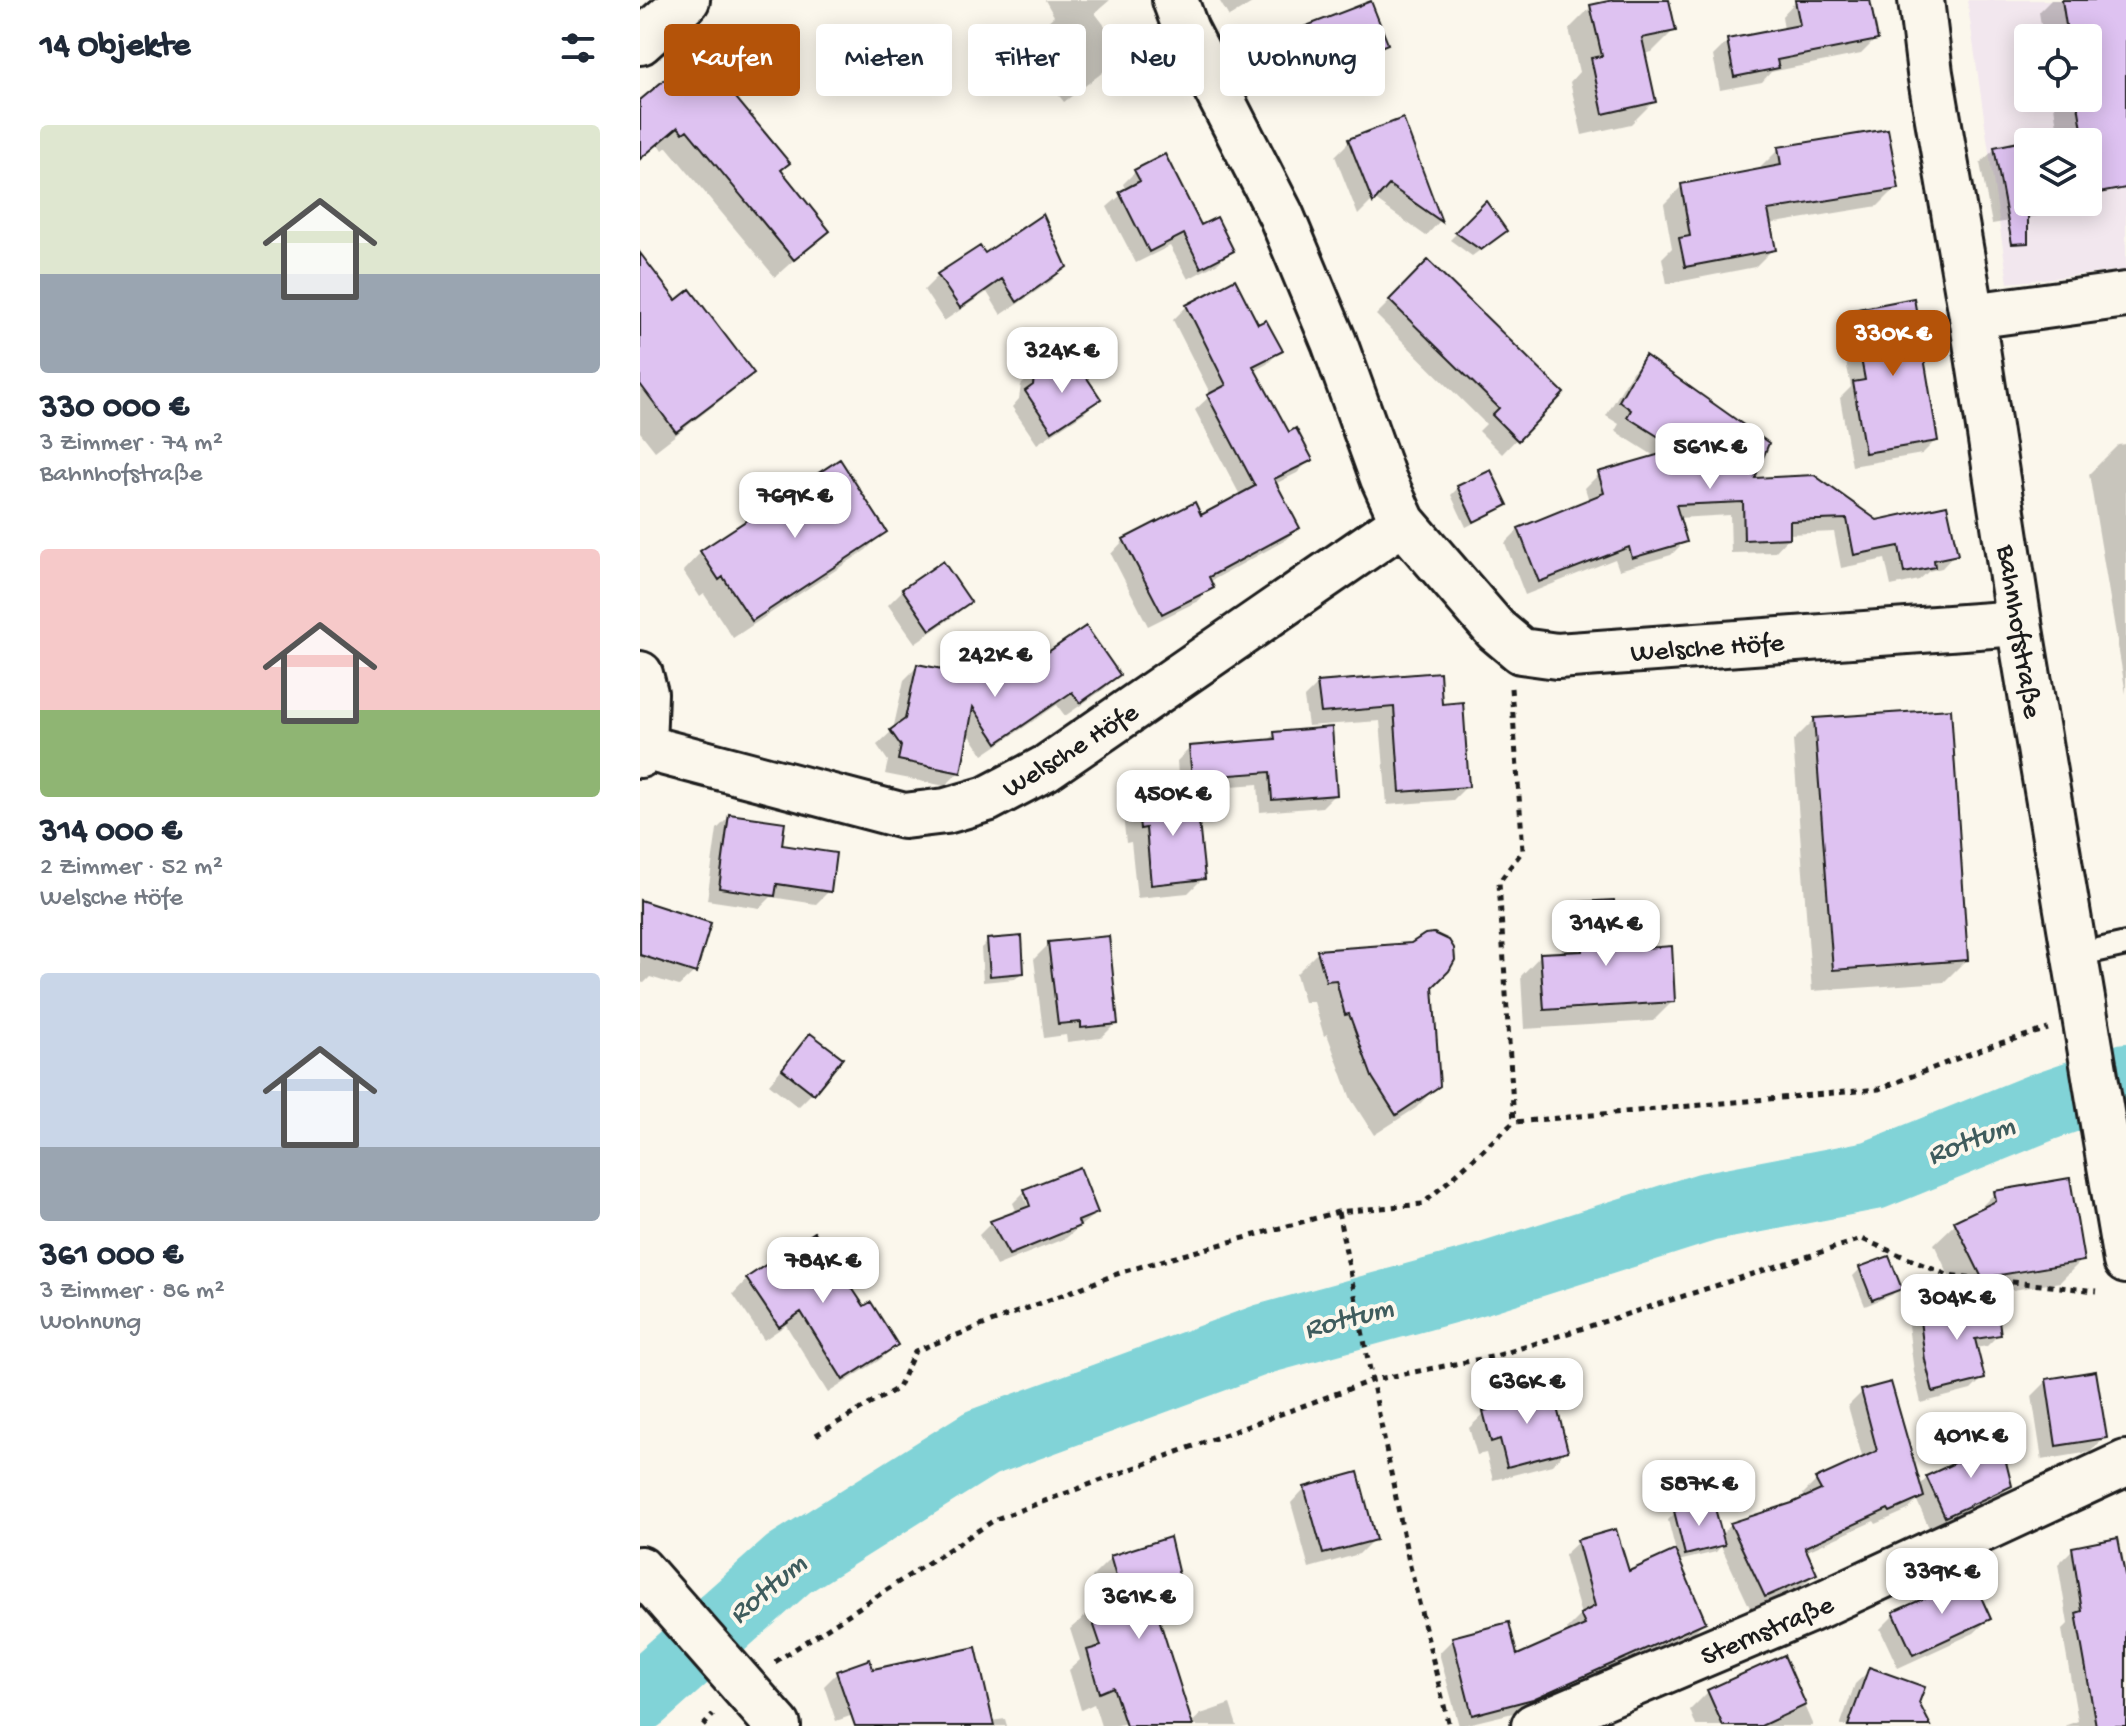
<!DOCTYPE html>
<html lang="de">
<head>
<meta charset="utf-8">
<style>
  body { margin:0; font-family:"Gochi Hand",sans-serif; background:#f6f6f7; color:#1f2937; height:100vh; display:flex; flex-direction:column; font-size:30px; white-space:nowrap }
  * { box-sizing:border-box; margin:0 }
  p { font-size:26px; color:#747a83 }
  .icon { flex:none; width:44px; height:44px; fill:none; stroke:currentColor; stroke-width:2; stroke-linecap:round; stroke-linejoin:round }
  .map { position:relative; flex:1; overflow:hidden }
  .panel { display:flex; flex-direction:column; background:#fff; width:640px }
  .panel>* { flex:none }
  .banner { position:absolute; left:24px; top:24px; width:760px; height:72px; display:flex; gap:16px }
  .buttons { position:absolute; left:1374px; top:24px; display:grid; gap:16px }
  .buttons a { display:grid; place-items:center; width:88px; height:88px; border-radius:8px; background:#fff; box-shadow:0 4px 20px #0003; font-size:40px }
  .price { position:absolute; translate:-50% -68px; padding:0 18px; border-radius:16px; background:#fff; color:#222; font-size:26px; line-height:52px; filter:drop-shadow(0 2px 4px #0008) }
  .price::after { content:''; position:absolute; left:50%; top:48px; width:24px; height:18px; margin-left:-12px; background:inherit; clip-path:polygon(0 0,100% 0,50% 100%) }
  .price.selected { background:#b45309; color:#fff }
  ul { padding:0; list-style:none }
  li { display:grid; align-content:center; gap:16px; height:424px; padding:0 40px }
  li span { display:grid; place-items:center; height:248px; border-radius:8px; color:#555 }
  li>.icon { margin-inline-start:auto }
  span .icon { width:144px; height:144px; fill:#fffc; stroke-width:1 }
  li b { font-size:34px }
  h2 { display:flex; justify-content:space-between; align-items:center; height:96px; padding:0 40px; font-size:34px }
  .tag { padding:0 28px; border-radius:8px; background:#fff; box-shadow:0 4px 20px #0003; font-size:28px; line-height:72px }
  .tag.selected { background:#b45309; color:#fff }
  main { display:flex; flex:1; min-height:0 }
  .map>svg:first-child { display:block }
  .built { fill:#f2e7ee; fill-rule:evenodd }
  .shadow { fill:#0003; fill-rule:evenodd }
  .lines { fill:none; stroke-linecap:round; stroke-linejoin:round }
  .river { stroke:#81d3d7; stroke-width:70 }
  .building { fill:#dec2f1; stroke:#1c1c1c; stroke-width:2 }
  .service-casing { stroke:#1c1c1c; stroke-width:28 }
  .minor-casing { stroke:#1c1c1c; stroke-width:50 }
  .secondary-casing { stroke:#1c1c1c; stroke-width:50 }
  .path { stroke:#1c1c1c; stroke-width:5; stroke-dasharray:6 6; stroke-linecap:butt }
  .service { stroke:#fbf7ec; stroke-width:22 }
  .minor { stroke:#fbf7ec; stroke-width:44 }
  .secondary { stroke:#fbf7ec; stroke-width:44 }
  .labels { text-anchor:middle; stroke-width:8; stroke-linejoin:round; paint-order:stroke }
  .street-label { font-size:28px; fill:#1c1c1c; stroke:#fbf7ec }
  .water-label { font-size:30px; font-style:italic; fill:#3f5c5d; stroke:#fbf7ec }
</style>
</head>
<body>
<main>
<section class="panel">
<h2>14 Objekte<svg class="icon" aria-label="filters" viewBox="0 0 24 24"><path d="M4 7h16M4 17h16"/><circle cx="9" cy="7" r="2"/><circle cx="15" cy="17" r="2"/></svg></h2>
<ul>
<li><span style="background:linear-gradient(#dfe7d0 60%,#9aa5b1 0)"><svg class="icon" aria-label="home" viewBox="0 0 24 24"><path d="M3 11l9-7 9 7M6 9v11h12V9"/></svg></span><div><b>330 000 €</b><p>3 Zimmer · 74 m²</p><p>Bahnhofstraße</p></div></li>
<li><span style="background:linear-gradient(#f6c9c9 65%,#8fb573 0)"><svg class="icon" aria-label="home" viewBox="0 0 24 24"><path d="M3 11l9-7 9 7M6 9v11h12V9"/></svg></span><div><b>314 000 €</b><p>2 Zimmer · 52 m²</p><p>Welsche Höfe</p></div></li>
<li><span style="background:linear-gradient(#c9d6e8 70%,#9aa5b1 0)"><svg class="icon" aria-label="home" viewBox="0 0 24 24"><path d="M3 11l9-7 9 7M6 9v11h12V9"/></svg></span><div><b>361 000 €</b><p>3 Zimmer · 86 m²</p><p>Wohnung</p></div></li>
</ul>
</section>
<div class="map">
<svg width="1486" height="1726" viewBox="0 0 1486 1726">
  <rect width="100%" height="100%" fill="#fbf7ec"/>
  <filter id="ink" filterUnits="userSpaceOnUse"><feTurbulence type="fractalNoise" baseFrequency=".0125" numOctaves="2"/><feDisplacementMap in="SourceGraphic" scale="16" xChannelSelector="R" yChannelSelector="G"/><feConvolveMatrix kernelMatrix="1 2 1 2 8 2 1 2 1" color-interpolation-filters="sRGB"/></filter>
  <g filter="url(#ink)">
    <!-- built -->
    <path class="built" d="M1327,0h159v270l-118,13zM1388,38h60v60h-60zM1388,142h60v60h-60z"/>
    <!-- shadow -->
    <path class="shadow" d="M405,0h65l-15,13 30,39 -18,17 -43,33 -44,-56 34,-30z
      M579,0h38l-28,17z
      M982,0h45l7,30 -22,22 -9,2 10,48 -22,22 -49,11 -12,-53 9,-10 -10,-43 22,-22z
      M1163,0h65l8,39 -15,15 -90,18 -9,10 -42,8 -7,-34 15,-15 56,-11 -2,-14 14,-15z
      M1411,0h75v170l-38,6v-34h-29l-6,-44h35v-60h-45l-4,-26z
      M655,33l90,11 -13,13 -76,29 -15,-40z
      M0,103l139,68 48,59 -52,47 -108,-130 -4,3 -4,-6 -19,15z
      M762,121l37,101 -13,14 -52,-37 -16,16 -23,-59 15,-15z
      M1411,138v4h-20z
      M1388,143v59h23l-13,14 -46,8 -12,-61 15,-14z
      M1139,149l117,39 -18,18 -109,18 4,25 -18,18 -88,17 -5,-26 10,-10 -8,-44 18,-18 80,-15 -1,-4z
      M496,171l64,57 31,23 -13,12 -30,16 -18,-33 -34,17 -29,-56 19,-16 -3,-7z
      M846,204l12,33 -26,19 -22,-16z
      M0,256l35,47 76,70 -21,20 -75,58 -15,-19z
      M344,256l81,11 -15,15 -49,33 -14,-23 -43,29 -20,-31 15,-15z
      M788,263l133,130 -59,61 -23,-23 7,-7 -110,-109z
      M547,306l70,21 23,24 -13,13 -13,7 34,64 22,25 -13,13 -22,11 23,44 -14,13 -75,41 3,5 -14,14 -50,25 -37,-72 13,-14 76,-22 41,-21 -46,-87 16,-15 -38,-75z
      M1213,312l83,128 -14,14 -70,12 -12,-68 11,-11 -12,-62z
      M1006,358l106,123 124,41 79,32 -13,14 -13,3 -10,9 -28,6 -6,-27 -44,9 -7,-36 -46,2v4l-13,14 -44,1 -1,-38 -52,3 7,23 -14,14 -52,15 -4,-11 -90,36 -20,-52 14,-14 70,-28 -4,-13 14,-14 57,-17 -41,-26 4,-7 -13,-8 26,-44z
      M395,371l63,28 -14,14 -47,31 -25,-37 7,-8 2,-14z
      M1486,444v250l-37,-220 29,-29z
      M850,473l15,32 -7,6 -32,16 -15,-32 7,-7z
      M245,531l-19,19 -133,88 -29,-44 -4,3 -17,-26 18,-19z
      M302,564l26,38 -14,14 -39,27 -27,-38 15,-15z
      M278,666l64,13 36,-8 100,4 -14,14 -39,27 -8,-11 -74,50 -16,-24 -8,41 -14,14 -60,-12 3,-13 -11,-16 16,-15 11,-50z
      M678,684l122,22 27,80 -14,14 -66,5 -7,-84 -72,5 -4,-28z
      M1175,719l151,241 -22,22 -132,9 -19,-250z
      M635,734l60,60 -13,13 -62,5 -2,-28 -79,6 -2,-29 13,-13 78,-7z
      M498,800l65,78 -15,15 -51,5 -6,-56 -5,1 -3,-28z
      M90,816l99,75 -13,13 -45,-7 -11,11 -53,-8 10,-71z
      M0,902l54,70 -15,14 -29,-9 -6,6 -4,-1z
      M940,904l36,48 57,49 -20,20 -129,8 -3,-53 20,-21 21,-1 -2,-30z
      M348,941l34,31 -7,7 -32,3 -2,-34z
      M409,944l67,79 -15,15 -34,4 -1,-7 -22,3 -10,-79z
      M772,945l19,41 7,99 -22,23 -42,27 -23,-36 -24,-65 -3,2 -10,-34h-10l-8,-28 22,-22z
      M170,1035l2,58 -14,14 -29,-23z
      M385,1191l71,22 -30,25 -70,28 -17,-31 12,-12 26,-10 -4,-10zM383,1194h5l4,22z
      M1355,1193l87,67 -22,22 -100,17 -26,-55 22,-21 19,-10z
      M1220,1269l39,19 -7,7 -27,11 -12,-30z
      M107,1279l116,30 32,36 -14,14 -53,34 -42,-68 -22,15 -31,-46z
      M1280,1313l79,21 -12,12 -12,2 8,30 -12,12 -50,13 -7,-31 -6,-47z
      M1407,1381l58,56 -15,15 -48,8 -10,-64z
      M1222,1392l57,94 9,-9 82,9 -15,14 -65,30 -13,-29 -9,9 -32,14 -2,-3 -69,31 10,21 -14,14 -50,23 -30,-64 -5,6 -38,9 26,61 -14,14 -173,76 -58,14 -20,-73 14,-14 63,19 53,-24 -2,-5 14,-14 -17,-60 14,-13 49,31 49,-21 -8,-32 7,-7 45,23 11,-11 75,-26 -3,-5 14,-14 46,-20 -15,-54z
      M858,1400l68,50 -14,15 -59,15 -7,-27 -9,2 -8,-27z
      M665,1488l69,51 -15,15 -50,14 -18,-65z
      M1433,1549l53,42v135h-62l14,-5 -16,-91 6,-6 -10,-60z
      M471,1558l67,21 -19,19 -8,2 11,113 -47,13h-14l-7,-22 -13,6 -12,-40 11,-10 -10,-31 30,-26 -8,-26z
      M1255,1614l94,5 -15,14 -76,35 -18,-39z
      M1143,1657l30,69h-117l-6,-16 19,-19z
      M1230,1670l47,33 2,23h-79l15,-42z
      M232,1672l119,49 14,-2 2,7h-97l-6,-29 -68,24 -12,-35 13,-13z
      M590,1704l7,22h-49l13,-12z"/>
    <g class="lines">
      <!-- river -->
      <path class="river" d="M0,1697l149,-133 192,-121 283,-104 208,-57 235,-75 167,-32 168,-68 84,-29"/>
    </g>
    <!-- building -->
    <path class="building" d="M973,0h56l7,31 -34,7 14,64 -53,12 -12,-56 11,-2 -12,-51z
      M1155,0h75l8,40 -101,20 2,8 -45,9 -7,-38 73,-14z
      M1422,0h64v188l-38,7v-53h-4l-7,-44h11v-60h-20z
      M731,1l17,43 -78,31 -17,-44z
      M58,52l92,111 -9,7 49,61 -36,29 -107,-130 -4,3 -5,-6 -38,32v-59z
      M763,118l39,104 -53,-37 -16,18 -25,-64z
      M1248,129l11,60 -131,21 8,40 -91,17 -6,-29 11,-2 -9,-52 100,-19 -3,-18z
      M1388,140v103l-16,1 -18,-97z
      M525,154l36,71 16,-8 17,34 -33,17 -17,-34 -35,18 -30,-60 21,-11 -6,-11z
      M846,201l21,30 -26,19 -26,-18z
      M403,214l24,53 -50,35 -15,-23 -42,29 -23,-34 43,-28 5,7z
      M0,253l36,47 14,-11 64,84 -78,59 -36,-48z
      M788,260l136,133 -46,48 -26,-26 7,-7 -110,-108z
      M595,279l23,45 8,-4 17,31 -30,15 36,66 7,-4 17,32 -39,19 26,49 -91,49 5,11 -52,26 -39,-75 72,-37 6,13 54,-29 -48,-91 19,-10 -40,-80z
      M1274,298l24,143 -73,12 -12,-71 12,-2 -13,-70z
      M1005,355l124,88 -14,35 59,-3 63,45 70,-15 11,50 -24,5 1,7 -31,6 -5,-27 -45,9 -7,-36 -57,2v17l-46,2 -1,-38 -67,3 11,37 -55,16 -3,-11 -90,35 -21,-54 86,-35 -6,-21 80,-23 -51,-32 4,-7 -12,-9z
      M435,360l26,39 -49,32 -27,-40 8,-6 2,-16 17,7z
      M200,459l47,73 -135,89 -29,-44 -4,3 -19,-29z
      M851,470l17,35 -34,17 -17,-36z
      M303,561l28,41 -41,28 -28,-41z
      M446,626l34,49 -40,28 -8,-11 -75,51 -24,-36 -12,66 -63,-13 3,-14 -11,-16 15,-11 12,-55 65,13 30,-21 7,12 24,-17 2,3z
      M800,672l2,32 21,-2 6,85 -69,5 -6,-85 -73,6 -4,-31z
      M1311,709l17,251 -135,10 -19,-252z
      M692,727l5,68 -65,5 -2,-28 -78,6 -3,-32 86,-7 -1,-7z
      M556,793l9,86 -54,6 -5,-57 -6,1 -3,-31z
      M89,814l56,8 -3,23 54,8 -5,39 -54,-8 -2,12 -56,-8z
      M0,900l71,23 -15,50 -56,-18z
      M974,900l4,50 54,-4 3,56 -131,8 -4,-57 42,-2 -3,-49z
      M794,933l15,7 5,8 1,12 -6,11 -16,16 7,99 -44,29 -24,-38 -23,-63 -4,1 -9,-35 -10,1 -9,-31 94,-7 14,-9z
      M382,936l2,37 -34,3 -3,-37z
      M469,936l9,88 -37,4v-6l-23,2 -10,-82z
      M170,1033l33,25 -29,36 -32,-25z
      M440,1167l18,46 -20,8 2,5 -71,29 -19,-34 40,-15 -6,-17z
      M1430,1178l14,83 -102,17 -28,-57 42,-20 -2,-10z
      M175,1232l49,74 7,-4 27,43 -55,35 -42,-68 -22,15 -33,-49z
      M1249,1256l13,33 -30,11 -13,-33z
      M1356,1299l5,36 -26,4 10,40 -52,13 -8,-32 -6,-48z
      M1456,1371l11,67 -51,8 -10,-67z
      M1251,1382l33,115 -34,15 -2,-3 -83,38 12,27 -52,23 -35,-74 62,-20 29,-13 -6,-11 62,-28 -16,-61z
      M911,1384l17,67 -61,16 -7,-28 -9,3 -8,-31 16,-4 -3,-9z
      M1361,1442l11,44 -67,31 -19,-41z
      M718,1472l18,68 -53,14 -19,-67z
      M1073,1501l12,44 -40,10 -11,-44z
      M976,1529l13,42 46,-21 31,72 -173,77 -61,16 -20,-78 57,-15 8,33 68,-30 -5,-11 15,-8 -18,-66z
      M530,1537l10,43 -31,7 44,139h-67l-13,-39 -14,6 -12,-43 14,-4 -13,-38 24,-8 -3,-10 10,-3 -9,-31z
      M1478,1538l8,42v146h-30l-20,-113 6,-2 -10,-64z
      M1332,1577l19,42 -78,36 -20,-43z
      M336,1647l18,79h-139l-19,-55 34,-12 3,10z
      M1144,1655l22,50 -45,21h-38l-16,-36z
      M1229,1667l56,20 -6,16 12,23h-83z"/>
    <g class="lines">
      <!-- service casing -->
      <g class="service-casing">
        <path id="service" d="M1436,955l50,-11"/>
      </g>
      <!-- minor casing -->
      <g class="minor-casing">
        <path id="minor" d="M535,0l11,30 95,185 53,127 49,136 20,44 93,108 25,21 36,5 462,-33
          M0,42l47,-42
          M1332,316l154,-21
          M0,674l5,19 -2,54 -3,8
          M3,747l261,69 42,-5 41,-12 59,-31 357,-246
          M0,1569l138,157
          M894,1726l275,-116 317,-147"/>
      </g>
      <!-- secondary casing -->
      <g class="secondary-casing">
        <path id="secondary" d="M1281,0l9,73 42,243 47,307 107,638"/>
      </g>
      <!-- path -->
      <path class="path" d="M871,688l12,162 -24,32 15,240
        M698,1212l71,350 40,164
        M176,1435l82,-47 17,-37 210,-80 213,-59 85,-8 91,-82 365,-33 108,-42 61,-18
        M135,1662l221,-143 377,-139 123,-24 366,-117 85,36 150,16
        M63,1726l10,-11"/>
      <!-- service -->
      <use href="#service" class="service"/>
      <!-- minor -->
      <use href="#minor" class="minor"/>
      <!-- secondary -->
      <use href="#secondary" class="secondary"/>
    </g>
  </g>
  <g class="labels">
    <!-- street labels -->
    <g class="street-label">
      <text transform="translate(1382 631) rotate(81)" y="10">Bahnhofstraße</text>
      <text transform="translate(1067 645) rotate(-4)" y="10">Welsche Höfe</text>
      <text transform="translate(429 748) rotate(-32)" y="10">Welsche Höfe</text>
      <text transform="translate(1126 1628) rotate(-23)" y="10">Sternstraße</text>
    </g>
    <!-- water labels -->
    <g class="water-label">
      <text transform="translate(1330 1138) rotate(-21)" y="10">Rottum</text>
      <text transform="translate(708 1316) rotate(-15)" y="10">Rottum</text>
      <text transform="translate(126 1587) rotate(-40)" y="10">Rottum</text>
    </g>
  </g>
</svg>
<div class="buttons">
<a><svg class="icon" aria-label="locate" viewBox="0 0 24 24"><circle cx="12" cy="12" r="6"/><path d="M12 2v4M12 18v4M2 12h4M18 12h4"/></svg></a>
<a><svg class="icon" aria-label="layers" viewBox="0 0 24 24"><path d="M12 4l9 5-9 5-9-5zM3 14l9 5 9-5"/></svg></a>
</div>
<b class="price selected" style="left:1253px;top:378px">330K €</b>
<b class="price" style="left:422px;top:395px">324K €</b>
<b class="price" style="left:1070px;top:491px">561K €</b>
<b class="price" style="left:155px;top:540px">769K €</b>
<b class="price" style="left:355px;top:699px">242K €</b>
<b class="price" style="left:533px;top:838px">450K €</b>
<b class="price" style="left:966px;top:968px">314K €</b>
<b class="price" style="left:183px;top:1305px">784K €</b>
<b class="price" style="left:1317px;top:1342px">304K €</b>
<b class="price" style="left:887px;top:1426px">636K €</b>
<b class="price" style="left:1331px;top:1480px">401K €</b>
<b class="price" style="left:1059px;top:1528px">587K €</b>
<b class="price" style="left:1302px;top:1616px">339K €</b>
<b class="price" style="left:499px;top:1641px">361K €</b>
<div class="banner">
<a class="tag selected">Kaufen</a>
<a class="tag">Mieten</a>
<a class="tag">Filter</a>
<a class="tag">Neu</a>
<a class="tag">Wohnung</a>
</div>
</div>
</main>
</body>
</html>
